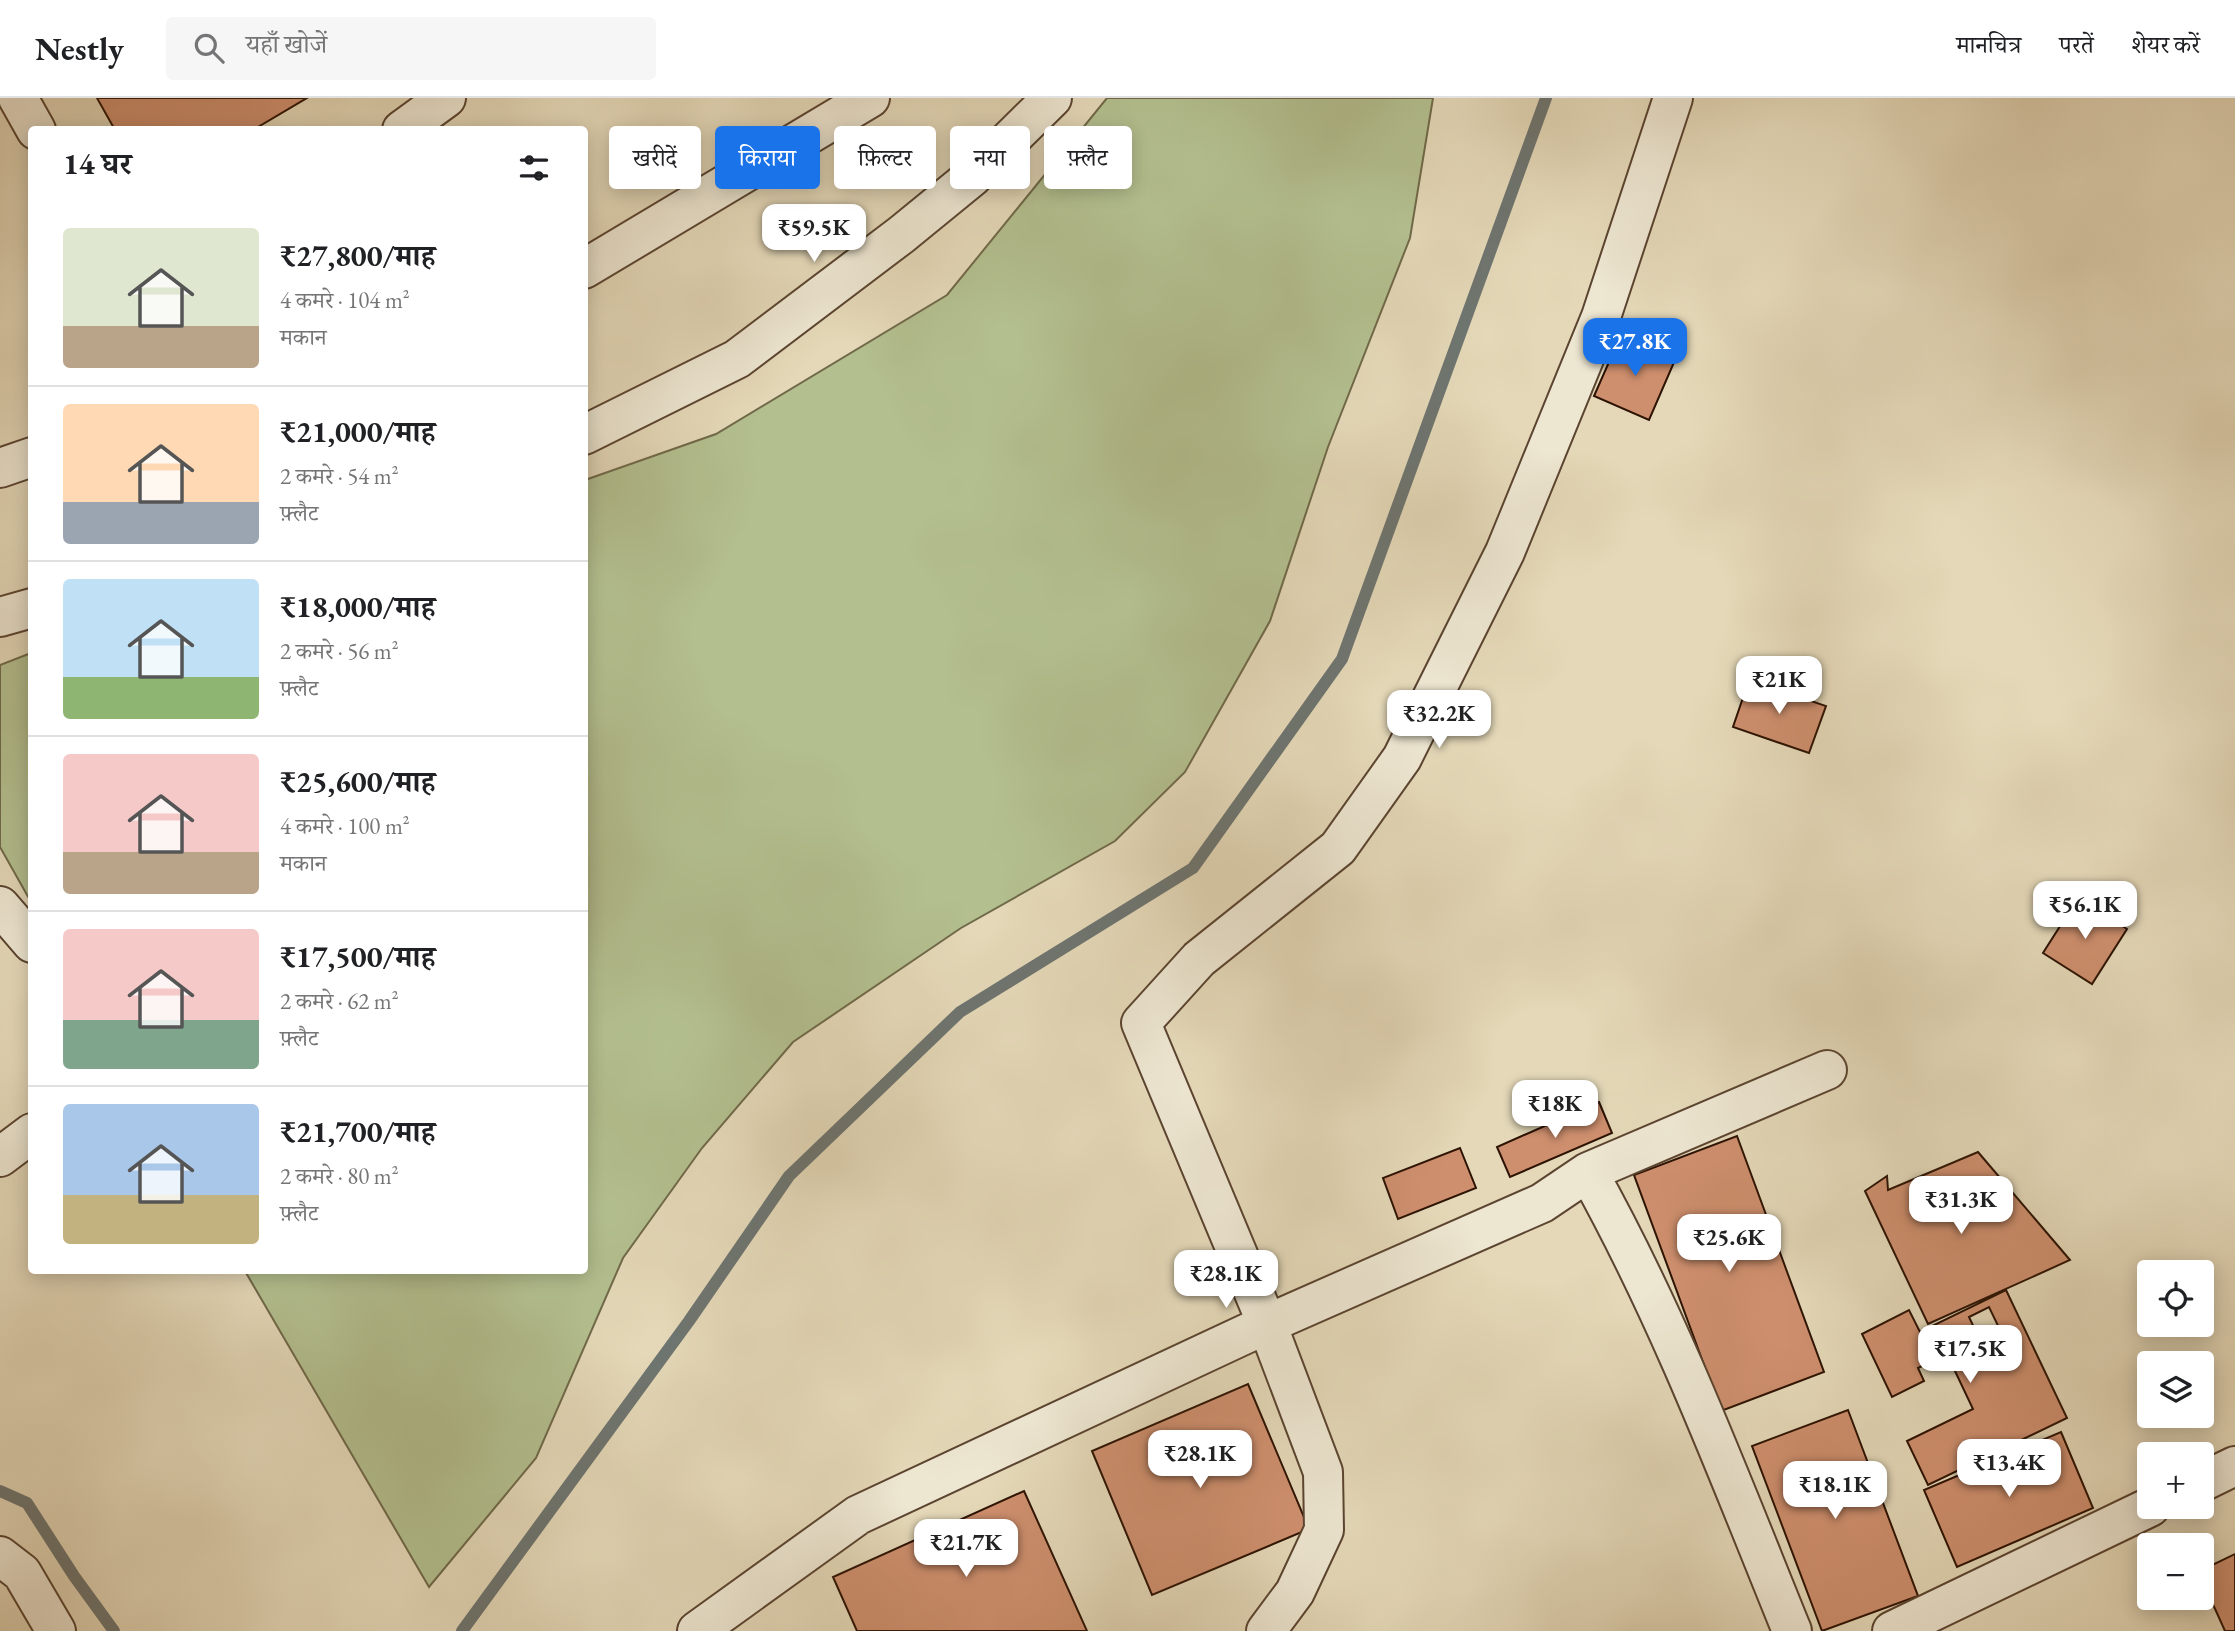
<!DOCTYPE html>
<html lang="hi">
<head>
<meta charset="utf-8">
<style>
  body { margin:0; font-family:"EB Garamond","Noto Serif Devanagari",serif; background:#f6f6f6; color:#202124; height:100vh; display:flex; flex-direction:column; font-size:26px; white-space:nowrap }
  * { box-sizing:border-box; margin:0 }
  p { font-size:23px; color:#757577 }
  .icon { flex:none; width:38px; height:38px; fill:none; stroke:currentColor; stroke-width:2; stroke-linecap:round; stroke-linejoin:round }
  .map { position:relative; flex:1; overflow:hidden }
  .panel { position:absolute; left:28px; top:28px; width:560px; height:1148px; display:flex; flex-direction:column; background:#fff; border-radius:7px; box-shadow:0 4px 18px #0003 }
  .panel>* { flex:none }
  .banner { position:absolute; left:609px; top:28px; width:665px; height:63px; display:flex; gap:14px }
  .fabs { position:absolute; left:2137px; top:1162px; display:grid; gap:14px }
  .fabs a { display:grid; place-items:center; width:77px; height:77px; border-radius:7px; background:#fff; box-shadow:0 4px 18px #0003; font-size:35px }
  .price { position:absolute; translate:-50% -60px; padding:0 16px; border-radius:14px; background:#fff; color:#222; font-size:23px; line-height:46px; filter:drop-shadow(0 2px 4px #0008) }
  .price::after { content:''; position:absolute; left:50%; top:42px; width:21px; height:16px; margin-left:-10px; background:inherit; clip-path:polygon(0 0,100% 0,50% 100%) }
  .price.active { background:#1a73e8; color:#fff }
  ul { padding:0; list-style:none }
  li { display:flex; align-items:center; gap:21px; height:175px; padding:0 35px }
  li+li { border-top:2px solid #e0e0e0 }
  li span { display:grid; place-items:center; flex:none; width:196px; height:140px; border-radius:7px; color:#555 }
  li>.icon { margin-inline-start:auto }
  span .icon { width:84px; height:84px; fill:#fffc; stroke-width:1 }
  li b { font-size:30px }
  h2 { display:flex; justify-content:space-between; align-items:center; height:84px; padding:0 35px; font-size:30px }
  .chip { padding:0 24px; border-radius:7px; background:#fff; box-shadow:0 4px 18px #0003; font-size:24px; line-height:63px }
  .chip.active { background:#1a73e8; color:#fff }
  header { display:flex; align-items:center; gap:42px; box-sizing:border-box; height:98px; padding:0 35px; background:#fff; border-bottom:2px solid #e0e0e0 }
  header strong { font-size:33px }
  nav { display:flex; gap:38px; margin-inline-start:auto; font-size:24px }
  .search { width:490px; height:63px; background:#f6f6f6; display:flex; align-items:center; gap:18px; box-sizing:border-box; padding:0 24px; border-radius:7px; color:#757577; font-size:26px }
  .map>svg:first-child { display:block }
  .green { fill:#b3bf8f; stroke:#706949; stroke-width:2 }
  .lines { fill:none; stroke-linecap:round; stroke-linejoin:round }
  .stream { stroke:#6e7570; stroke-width:12 }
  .building { fill:#ce8f6e; stroke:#2d1303; stroke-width:2 }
  .minor-casing { stroke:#5b4430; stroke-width:42 }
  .minor { stroke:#ede6d1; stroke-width:38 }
</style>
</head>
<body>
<header>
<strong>Nestly</strong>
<div class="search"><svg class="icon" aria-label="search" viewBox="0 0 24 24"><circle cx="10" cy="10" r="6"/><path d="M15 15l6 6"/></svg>यहाँ खोजें</div>
<nav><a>मानचित्र</a><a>परतें</a><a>शेयर करें</a></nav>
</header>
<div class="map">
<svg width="2235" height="1533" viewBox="0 0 2235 1533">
  <rect width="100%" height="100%" fill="#e4d8b8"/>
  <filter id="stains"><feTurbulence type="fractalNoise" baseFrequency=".00286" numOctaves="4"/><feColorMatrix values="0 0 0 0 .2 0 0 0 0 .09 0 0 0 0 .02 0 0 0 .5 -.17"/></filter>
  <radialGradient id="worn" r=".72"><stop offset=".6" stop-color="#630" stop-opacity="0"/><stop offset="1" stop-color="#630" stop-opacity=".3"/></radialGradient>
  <!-- green -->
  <path class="green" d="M1107,0h326l-23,140 -82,209 -58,174 -85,151 -70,69 -154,87 -168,114 -91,106 -79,110 -87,200 -107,129 -184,-316 339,-1 1,-790 131,-46 231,-139z
    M31,555v249l-31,-55v-182z"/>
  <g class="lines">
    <!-- stream -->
    <path class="stream" d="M0,1393l27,12 47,73 40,55
      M462,1533l227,-310 100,-145 171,-164 233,-144 149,-209 204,-561"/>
  </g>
  <!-- building -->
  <path class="building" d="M97,0h210l-54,32h-138z
    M1620,239l55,23 -26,60 -55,-24z
    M1749,582l77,26 -17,47 -76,-26z
    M2078,800l49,31 -35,55 -49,-31z
    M1599,1004l13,31 -102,44 -13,-30z
    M1737,1038l87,236 -103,39 -87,-236z
    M1460,1050l16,40 -78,31 -15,-41z
    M1978,1054l92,108 -142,64 -63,-133 22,-15 1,14z
    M2006,1192l61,128 -139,67 -21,-44 66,-32 -19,-40 32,-16 -4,-7 21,-10 -14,-29 -20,10 10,21 -61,30 6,13 -32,16 -30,-63 47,-24 11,22z
    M1248,1286l61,145 -157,66 -60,-144z
    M1848,1312l70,186 -96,35 -70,-185z
    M2061,1334l32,76 -136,59 -33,-77z
    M1024,1393l63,140h-230l-24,-54z
    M2235,1456v77h-10l-23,-51v-10z"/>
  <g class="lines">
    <!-- minor casing -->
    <g class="minor-casing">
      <path id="minor" d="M18,0l18,32
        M402,32l44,-32
        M584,171l286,-171
        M584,337l153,-76 164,-124 71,-58 80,-79
        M0,370l32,-11
        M0,519l32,-9
        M0,808l32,37
        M0,1059l32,-24
        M1588,1074l239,-102
        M2202,1384l33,-16
        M0,1458l22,17 34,58
        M697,1533l161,-116 409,-191 275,-121 46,-31c82,147 141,304 204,459
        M1266,1533l29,-39 29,-62 -1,-58 -56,-148 -126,-301 58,-64 139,-111 64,-90 103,-206 96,-235 72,-219
        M1892,1533l258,-124"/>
    </g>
    <!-- minor -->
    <use href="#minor" class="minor"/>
  </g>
  <rect width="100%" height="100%" filter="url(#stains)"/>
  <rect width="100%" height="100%" fill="url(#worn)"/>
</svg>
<div class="fabs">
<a><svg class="icon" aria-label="locate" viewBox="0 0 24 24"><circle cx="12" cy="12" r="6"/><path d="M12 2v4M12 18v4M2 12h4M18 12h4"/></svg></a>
<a><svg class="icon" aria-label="layers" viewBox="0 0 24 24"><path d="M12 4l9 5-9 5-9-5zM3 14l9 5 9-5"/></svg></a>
<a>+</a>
<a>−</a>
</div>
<b class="price" style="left:814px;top:166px">₹59.5K</b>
<b class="price active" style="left:1635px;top:280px">₹27.8K</b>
<b class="price" style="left:1779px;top:618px">₹21K</b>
<b class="price" style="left:1439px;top:652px">₹32.2K</b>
<b class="price" style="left:2085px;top:843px">₹56.1K</b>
<b class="price" style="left:1555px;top:1042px">₹18K</b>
<b class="price" style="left:1961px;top:1138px">₹31.3K</b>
<b class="price" style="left:1729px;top:1176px">₹25.6K</b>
<b class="price" style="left:1226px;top:1212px">₹28.1K</b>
<b class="price" style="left:1970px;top:1287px">₹17.5K</b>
<b class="price" style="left:1200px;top:1392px">₹28.1K</b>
<b class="price" style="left:2009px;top:1401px">₹13.4K</b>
<b class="price" style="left:1835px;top:1423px">₹18.1K</b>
<b class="price" style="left:966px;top:1481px">₹21.7K</b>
<div class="banner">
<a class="chip">खरीदें</a>
<a class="chip active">किराया</a>
<a class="chip">फ़िल्टर</a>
<a class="chip">नया</a>
<a class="chip">फ़्लैट</a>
</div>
<section class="panel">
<h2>14 घर<svg class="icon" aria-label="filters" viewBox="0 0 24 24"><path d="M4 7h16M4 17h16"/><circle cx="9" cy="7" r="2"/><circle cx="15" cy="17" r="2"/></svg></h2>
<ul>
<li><span style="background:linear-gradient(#dfe7d0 70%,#b9a48a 0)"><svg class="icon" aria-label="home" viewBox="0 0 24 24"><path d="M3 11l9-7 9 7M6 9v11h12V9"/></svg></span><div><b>₹27,800/माह</b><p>4 कमरे · 104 m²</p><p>मकान</p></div></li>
<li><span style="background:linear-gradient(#ffd9b3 70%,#9aa5b1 0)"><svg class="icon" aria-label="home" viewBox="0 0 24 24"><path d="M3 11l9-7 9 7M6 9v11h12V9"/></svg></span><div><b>₹21,000/माह</b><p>2 कमरे · 54 m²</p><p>फ़्लैट</p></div></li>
<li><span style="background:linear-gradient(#bfe0f5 70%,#8fb573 0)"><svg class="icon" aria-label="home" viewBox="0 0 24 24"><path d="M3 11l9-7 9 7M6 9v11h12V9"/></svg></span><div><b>₹18,000/माह</b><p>2 कमरे · 56 m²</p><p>फ़्लैट</p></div></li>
<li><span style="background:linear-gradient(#f6c9c9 70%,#b9a48a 0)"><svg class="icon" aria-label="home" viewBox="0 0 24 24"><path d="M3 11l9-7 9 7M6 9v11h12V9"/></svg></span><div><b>₹25,600/माह</b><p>4 कमरे · 100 m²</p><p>मकान</p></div></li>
<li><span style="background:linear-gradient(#f6c9c9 65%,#7fa58c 0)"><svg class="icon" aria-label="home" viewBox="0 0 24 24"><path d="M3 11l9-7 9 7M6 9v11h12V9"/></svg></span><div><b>₹17,500/माह</b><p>2 कमरे · 62 m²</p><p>फ़्लैट</p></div></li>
<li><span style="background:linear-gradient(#a9c7e8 65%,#c2b280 0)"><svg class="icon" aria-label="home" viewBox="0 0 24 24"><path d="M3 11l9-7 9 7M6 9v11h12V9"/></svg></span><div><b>₹21,700/माह</b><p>2 कमरे · 80 m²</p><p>फ़्लैट</p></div></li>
</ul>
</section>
</div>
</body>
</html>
